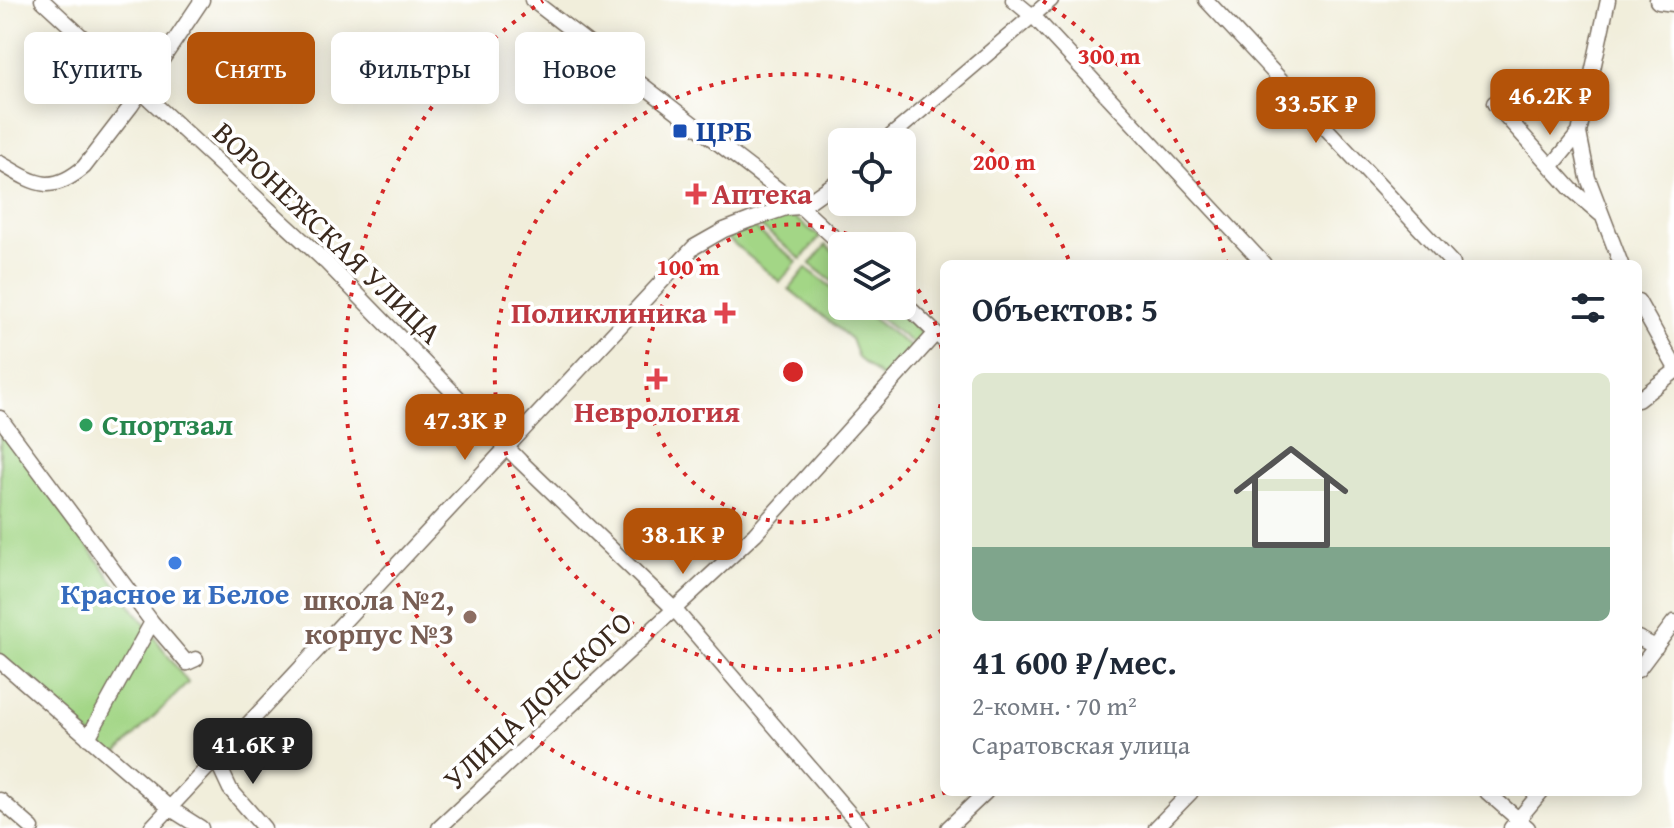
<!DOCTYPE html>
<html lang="ru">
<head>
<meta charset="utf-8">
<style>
  body { margin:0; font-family:"Gentium Book Plus",serif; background:#f2f2f3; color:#1f2937; height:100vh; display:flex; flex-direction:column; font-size:30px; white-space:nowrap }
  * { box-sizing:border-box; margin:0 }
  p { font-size:26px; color:#747a83 }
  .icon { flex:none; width:44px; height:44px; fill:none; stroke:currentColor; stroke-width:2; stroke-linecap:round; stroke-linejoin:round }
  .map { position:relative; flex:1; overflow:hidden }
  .sheet { position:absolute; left:940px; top:260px; width:702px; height:536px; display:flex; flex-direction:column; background:#fff; border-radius:12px; box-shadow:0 4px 20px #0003 }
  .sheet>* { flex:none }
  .hud { position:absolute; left:24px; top:32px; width:760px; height:72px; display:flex; gap:16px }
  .buttons { position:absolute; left:828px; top:128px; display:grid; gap:16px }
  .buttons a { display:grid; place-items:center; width:88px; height:88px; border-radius:12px; background:#fff; box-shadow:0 4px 20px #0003; font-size:40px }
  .price { position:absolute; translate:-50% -68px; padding:0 18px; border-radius:16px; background:#b45309; color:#fff; font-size:26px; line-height:52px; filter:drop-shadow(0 2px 4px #0008) }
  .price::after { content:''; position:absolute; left:50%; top:48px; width:24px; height:18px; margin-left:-12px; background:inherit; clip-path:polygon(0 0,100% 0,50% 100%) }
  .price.on { background:#222; color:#fff }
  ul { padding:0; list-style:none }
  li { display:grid; align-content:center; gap:16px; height:424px; padding:0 32px }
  li span { display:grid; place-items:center; height:248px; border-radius:12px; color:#555 }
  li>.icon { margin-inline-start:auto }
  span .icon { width:144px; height:144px; fill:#fffc; stroke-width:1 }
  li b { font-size:34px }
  h2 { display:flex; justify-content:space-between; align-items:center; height:96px; padding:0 32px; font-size:34px }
  .tag { padding:0 28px; border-radius:12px; background:#fff; box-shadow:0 4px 20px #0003; font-size:28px; line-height:72px }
  .tag.on { background:#b45309; color:#fff }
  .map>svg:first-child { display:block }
  .green { fill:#a3d686; stroke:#6f8052; stroke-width:2 }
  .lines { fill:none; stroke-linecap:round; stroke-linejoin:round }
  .minor-casing { stroke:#7b6f60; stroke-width:17 }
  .major-casing { stroke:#7b6f60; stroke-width:21 }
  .minor { stroke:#fff; stroke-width:14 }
  .major { stroke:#fff; stroke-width:18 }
  .ring { fill:none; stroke:#d62828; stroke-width:4; stroke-dasharray:4 8 }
  .transit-dot { fill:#1a4fb4; stroke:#fff; stroke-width:3 }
  .health-dot { fill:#e0444e; stroke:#fff; stroke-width:3 }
  .leisure-dot { fill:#2e9e5b; stroke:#fff; stroke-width:3 }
  .shop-dot { fill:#3f7fe0; stroke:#fff; stroke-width:3 }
  .education-dot { fill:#8d6e63; stroke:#fff; stroke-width:3 }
  .labels { text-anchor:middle; stroke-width:7; stroke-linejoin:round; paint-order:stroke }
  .transit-label { font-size:30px; font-weight:bold; fill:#164399; stroke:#fff; text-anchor:start }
  .health-label { font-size:30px; font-weight:bold; fill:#be3a42; stroke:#fff; text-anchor:start }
  .street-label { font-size:30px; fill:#3b2a1e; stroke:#fff }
  .leisure-label { font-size:30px; font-weight:bold; fill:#27864d; stroke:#fff; text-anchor:start }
  .shop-label { font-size:30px; font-weight:bold; fill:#366cbe; stroke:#fff }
  .education-label { font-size:30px; font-weight:bold; fill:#785e54; stroke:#fff; text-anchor:end }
  .centre { fill:#d62828; stroke:#fff; stroke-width:4 }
  .ring-label { font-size:24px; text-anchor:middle; font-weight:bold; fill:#d62828; stroke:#fff; stroke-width:7; stroke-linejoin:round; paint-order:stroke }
</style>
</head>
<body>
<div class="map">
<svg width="1674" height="828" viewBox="0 0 1674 828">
  <rect width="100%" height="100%" fill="#fff"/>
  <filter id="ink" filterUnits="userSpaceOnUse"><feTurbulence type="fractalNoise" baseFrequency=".0125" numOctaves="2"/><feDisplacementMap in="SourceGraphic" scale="16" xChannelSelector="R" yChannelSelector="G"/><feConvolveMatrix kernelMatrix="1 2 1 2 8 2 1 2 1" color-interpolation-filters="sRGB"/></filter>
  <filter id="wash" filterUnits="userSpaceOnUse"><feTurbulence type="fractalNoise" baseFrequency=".006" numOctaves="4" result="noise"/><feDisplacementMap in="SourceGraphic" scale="32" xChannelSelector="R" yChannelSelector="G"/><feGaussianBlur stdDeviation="1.8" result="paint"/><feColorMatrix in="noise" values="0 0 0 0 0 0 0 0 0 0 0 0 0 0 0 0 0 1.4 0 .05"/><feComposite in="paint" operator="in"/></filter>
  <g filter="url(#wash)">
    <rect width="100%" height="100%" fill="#f1eedb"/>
    <!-- green -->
    <path class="green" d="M791,215l29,22 -19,22 -42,-34z
      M753,227l44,35 -17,20 -53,-44z
      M826,245l16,15v29l-32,-25z
      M806,268l36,27v11h14l57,43 -27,32 -28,-23 -7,-19 -62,-50z
      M864,306h29l31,29 -9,10z
      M0,427l188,256 -74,73 -114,-99z"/>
  </g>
  <g filter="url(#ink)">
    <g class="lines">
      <!-- minor casing -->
      <g class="minor-casing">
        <path id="minor" d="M42,0l285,263 193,198 155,149 187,218
          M532,0l269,207 42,39
          M1013,0l23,19 228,245
          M1206,0l247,264
          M1608,0l-29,133 9,45 33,86
          M1494,103l77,86 29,25
          M884,142l167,-142
          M0,163c34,20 50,33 84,4l47,-61 71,-106
          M1551,167l28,-34
          M902,301l42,40
          M1638,301l36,64
          M1638,400l36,-28
          M0,418l152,204 35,41 9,-4
          M1638,638l18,9
          M0,661l171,148 30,19
          M1638,670l36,-48
          M88,738l64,-116
          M216,759l14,30 34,39
          M1487,792l41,36
          M0,800l32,28
          M151,828l543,-581 30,-17 26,-10 36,-12 15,-1 41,-29
          M439,828l316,-294 181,-201
          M948,828l38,-36
          M1156,828l35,-36
          M1511,828l30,-36"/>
      </g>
      <!-- major casing -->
      <g class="major-casing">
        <path id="major" d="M1659,0l15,2"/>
      </g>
      <!-- minor -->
      <use href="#minor" class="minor"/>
      <!-- major -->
      <use href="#major" class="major"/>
    </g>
  </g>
  <!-- distance rings -->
  <g class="ring">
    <path d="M903 271A149 149 0 1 1 872 246"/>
    <path d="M942 630A298 298 0 1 1 1070 263"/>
    <path d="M946 792A447 447 0 0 1 543 1M1043 1A447 447 0 0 1 1227 264"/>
  </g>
  <!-- markers -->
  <rect class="transit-dot" x="672" y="123" width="16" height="16" rx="4"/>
  <g class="health-dot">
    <path d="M692 182h8v8h8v8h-8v8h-8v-8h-8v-8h8z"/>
    <path d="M721 301h8v8h8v8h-8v8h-8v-8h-8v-8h8z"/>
    <path d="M653 367h8v8h8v8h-8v8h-8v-8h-8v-8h8z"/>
  </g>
  <circle class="leisure-dot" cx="86" cy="425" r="8"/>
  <circle class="shop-dot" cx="175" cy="563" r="8"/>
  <circle class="education-dot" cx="470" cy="617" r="8"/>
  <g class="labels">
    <!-- transit labels -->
    <g class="transit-label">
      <text x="696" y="141">ЦРБ</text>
    </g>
    <!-- health labels -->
    <g class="health-label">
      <text x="712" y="204">Аптека</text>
      <text x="707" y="323" text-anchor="end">Поликлиника</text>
      <text x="657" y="422" text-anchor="middle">Неврология</text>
    </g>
    <!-- street labels -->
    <g class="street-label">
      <text transform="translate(327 233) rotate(44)" y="10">ВОРОНЕЖСКАЯ УЛИЦА</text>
      <text transform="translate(538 701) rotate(-43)" y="10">УЛИЦА ДОНСКОГО</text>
    </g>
    <!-- leisure labels -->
    <g class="leisure-label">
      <text x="102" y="435">Спортзал</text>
    </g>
    <!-- shop labels -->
    <g class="shop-label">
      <text x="175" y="604">Красное и Белое</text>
    </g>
    <!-- education labels -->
    <g class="education-label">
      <text x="454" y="610">школа №2,<tspan x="454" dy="34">корпус №3</tspan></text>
    </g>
  </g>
  <circle cx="793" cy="372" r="12" class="centre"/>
  <g class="ring-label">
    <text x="1109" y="64">300 m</text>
    <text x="1004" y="170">200 m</text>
    <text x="688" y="275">100 m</text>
  </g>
</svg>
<div class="buttons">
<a><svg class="icon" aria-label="locate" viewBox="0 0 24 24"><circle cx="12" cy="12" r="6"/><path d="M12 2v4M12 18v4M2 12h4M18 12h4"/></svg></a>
<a><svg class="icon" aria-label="layers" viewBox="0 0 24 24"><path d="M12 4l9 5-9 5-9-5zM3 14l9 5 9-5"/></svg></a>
</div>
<b class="price" style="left:1550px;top:137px">46.2K ₽</b>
<b class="price" style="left:1316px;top:145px">33.5K ₽</b>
<b class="price" style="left:465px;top:462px">47.3K ₽</b>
<b class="price" style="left:683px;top:576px">38.1K ₽</b>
<b class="price on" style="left:253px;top:786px">41.6K ₽</b>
<div class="hud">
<a class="tag">Купить</a>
<a class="tag on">Снять</a>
<a class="tag">Фильтры</a>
<a class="tag">Новое</a>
</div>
<section class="sheet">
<h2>Объектов: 5<svg class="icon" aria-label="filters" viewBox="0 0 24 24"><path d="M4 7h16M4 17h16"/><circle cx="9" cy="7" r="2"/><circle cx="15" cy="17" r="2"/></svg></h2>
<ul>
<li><span style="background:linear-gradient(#dfe7d0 70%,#7fa58c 0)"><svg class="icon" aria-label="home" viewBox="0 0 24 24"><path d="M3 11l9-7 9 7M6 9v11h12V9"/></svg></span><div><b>41 600 ₽/мес.</b><p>2-комн. · 70 m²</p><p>Саратовская улица</p></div></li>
</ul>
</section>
</div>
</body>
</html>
